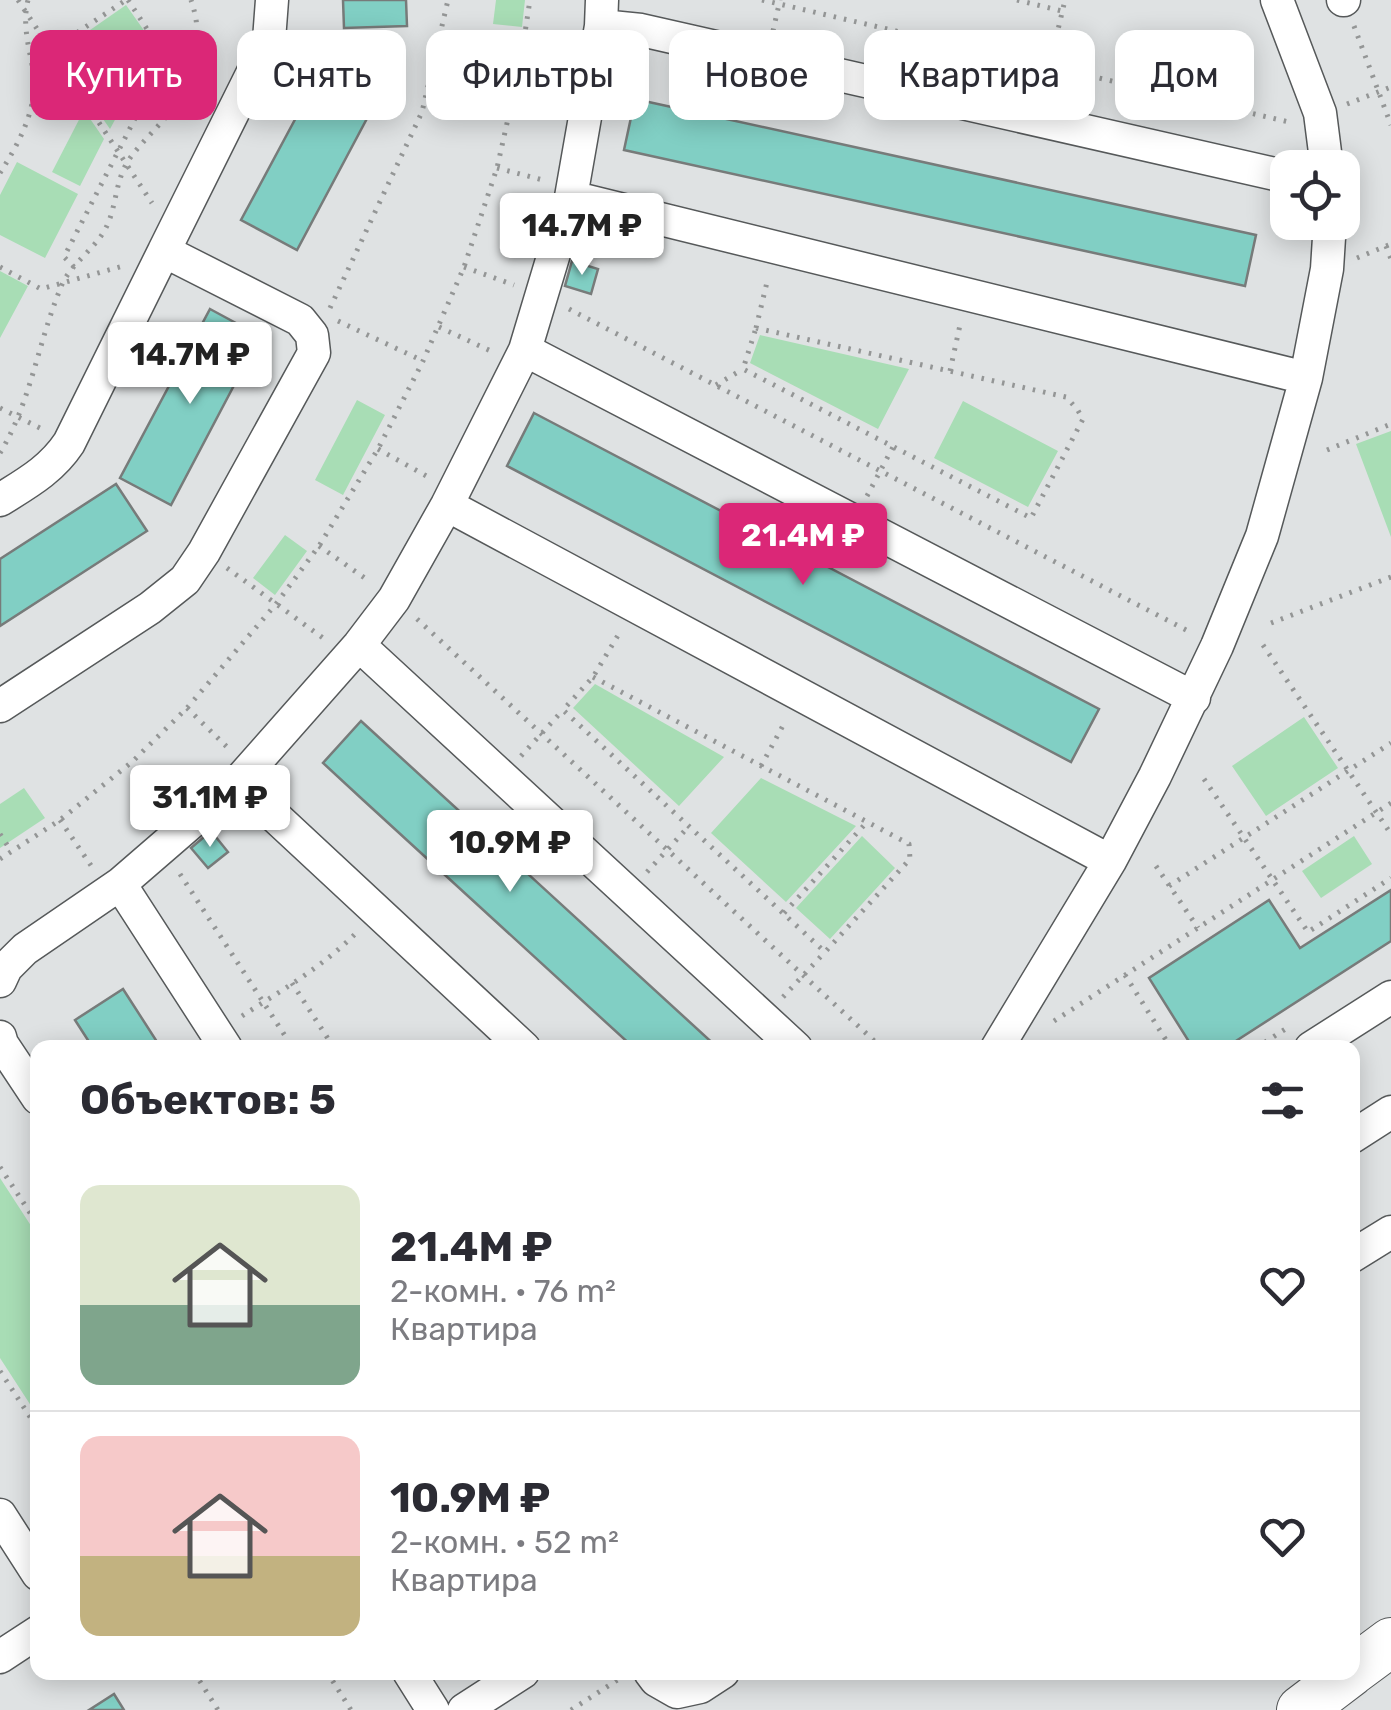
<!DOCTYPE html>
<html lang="ru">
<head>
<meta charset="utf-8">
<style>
  body { margin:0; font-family:Rubik,sans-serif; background:#f7f7f7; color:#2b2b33; height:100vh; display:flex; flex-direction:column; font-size:38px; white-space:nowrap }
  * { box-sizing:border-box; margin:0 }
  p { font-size:32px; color:#7c7c81 }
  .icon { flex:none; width:55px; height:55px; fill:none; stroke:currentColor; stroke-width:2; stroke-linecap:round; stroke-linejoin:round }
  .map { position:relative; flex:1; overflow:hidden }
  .side { position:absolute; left:30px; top:1040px; width:1330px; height:640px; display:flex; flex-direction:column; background:#fff; border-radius:20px; box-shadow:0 5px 25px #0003 }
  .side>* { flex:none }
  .guide { position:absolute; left:30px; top:30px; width:1332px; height:90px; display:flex; gap:20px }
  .tools { position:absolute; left:1270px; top:150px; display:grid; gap:20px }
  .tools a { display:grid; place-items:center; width:90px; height:90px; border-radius:20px; background:#fff; box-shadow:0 5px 25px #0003; font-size:50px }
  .price { position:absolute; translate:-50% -85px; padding:0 22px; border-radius:10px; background:#fff; color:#222; font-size:32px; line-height:65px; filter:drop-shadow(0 2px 5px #0008) }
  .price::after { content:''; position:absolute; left:50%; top:60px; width:30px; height:22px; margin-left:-15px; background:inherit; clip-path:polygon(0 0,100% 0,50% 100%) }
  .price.on { background:#db2777; color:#fff }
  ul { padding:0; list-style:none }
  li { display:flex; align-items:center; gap:30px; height:250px; padding:0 50px }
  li+li { border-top:2px solid #e1e1e2 }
  li span { display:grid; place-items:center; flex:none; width:280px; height:200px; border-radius:20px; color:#555 }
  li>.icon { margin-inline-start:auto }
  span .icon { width:120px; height:120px; fill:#fffc; stroke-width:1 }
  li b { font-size:42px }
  h2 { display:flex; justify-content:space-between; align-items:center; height:120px; padding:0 50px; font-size:42px }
  .pill { padding:0 35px; border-radius:20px; background:#fff; box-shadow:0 5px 25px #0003; font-size:35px; line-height:90px }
  .pill.on { background:#db2777; color:#fff }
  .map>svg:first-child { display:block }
  .green { fill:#a8ddb5 }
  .building { fill:#81cfc4; stroke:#777b7a; stroke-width:2.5 }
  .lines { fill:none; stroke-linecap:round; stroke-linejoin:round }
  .minor-casing { stroke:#56595a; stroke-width:35 }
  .highway-casing { stroke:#56595a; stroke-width:50 }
  .path { stroke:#949696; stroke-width:5; stroke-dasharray:2.5 8; stroke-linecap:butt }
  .minor { stroke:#fff; stroke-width:32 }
  .highway { stroke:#fff; stroke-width:48 }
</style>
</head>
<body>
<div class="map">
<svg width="1391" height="1710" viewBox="0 0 1391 1710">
  <rect width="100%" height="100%" fill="#dfe2e3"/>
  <!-- green -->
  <path class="green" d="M496,0h29l-3,27 -29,-3z
    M126,5l29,41 -45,83 -53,-76z
    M84,110l20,29 -24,47 -28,-14z
    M17,162l61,32 -33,64 -45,-23v-40z
    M0,271l28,15 -28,52z
    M760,335l149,34 -31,60 -128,-66z
    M357,400l28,15 -42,80 -28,-15z
    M963,401l95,50 -30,56 -94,-49z
    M1391,431v106l-35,-93z
    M285,535l22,16 -32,44 -22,-17z
    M595,684l129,73 -45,49 -106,-98z
    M1304,717l34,51 -72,48 -34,-50z
    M761,778l95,48 -70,76 -75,-69z
    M24,788l21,30 -45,30v-44z
    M862,836l33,32 -65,71 -34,-31z
    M1354,836l18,28 -51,34 -19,-27z
    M0,1178l37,57v180l-37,-57z"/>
  <!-- building -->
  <path class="building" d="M343,0h63l1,26 -63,2z
    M342,32l55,30 -100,188 -56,-30z
    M635,99l621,136 -11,51 -621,-136z
    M572,261l26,8 -7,25 -26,-8z
    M210,309l50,27 -89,169 -51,-27z
    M534,413l565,296 -28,53 -564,-296z
    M116,484l31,47 -147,95v-67z
    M361,721l357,327h-84l-272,-249 -39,-36z
    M211,831l17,21 -20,16 -17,-20z
    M1391,890v51l-166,107h-32l-44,-70 120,-78 31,48z
    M123,989l38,59h-68l-18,-28z
    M114,1694l10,16h-35z"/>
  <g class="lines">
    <!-- minor casing -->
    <g class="minor-casing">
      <path id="minor" d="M1277,0l43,113 7,55
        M1343,0h1
        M601,26l40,4 647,147
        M571,197l735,181
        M525,350l669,348
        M0,500c27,-17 51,-30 69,-57l95,-192
        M447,505l663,356
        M359,645l437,403
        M0,706l150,-98 35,-28 19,-28 110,-199 -2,-18 -12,-15 -136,-69 105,-211 3,-40
        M238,782l286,266
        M120,884l106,164
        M0,981l6,-13 19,-19 95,-65 118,-102 121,-137 35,-46 53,-94 78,-155 46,-153 30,-171 1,-26
        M0,1037l2,7 36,54
        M997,1048l113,-187 45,-85 62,-130 45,-110 44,-158 21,-109 3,-47
        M1311,1048l80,-51
        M1352,1137l39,-25
        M1352,1256l39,-24
        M0,1515l38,59
        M0,1657l38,-25
        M409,1672l24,38
        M650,1672l6,8 21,12 23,-5 23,-15
        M464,1710l59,-38"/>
    </g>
    <!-- highway casing -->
    <g class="highway-casing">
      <path id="highway" d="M1352,1671l39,-29
        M1301,1710l50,-38"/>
    </g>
    <!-- path -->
    <path class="path" d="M18,0l134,203
      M762,0l527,122
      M1017,0l45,11
      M1354,26l37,99
      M773,31l7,-31
      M51,50l75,-50
      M1044,89l21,-89
      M512,101l16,3 9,-50 -15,-2
      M1347,104l44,-17
      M497,168l46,12
      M0,173c19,-30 39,-66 33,-103 -4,-23 -11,-46 -5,-70
      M1386,246l5,13
      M1357,258l34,-14
      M0,267l41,22 82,-23
      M74,267l-10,-10 102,-199 -38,-58
      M464,267l50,18
      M330,308l92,-196 26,-112
      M569,309l621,323
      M338,321l85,40
      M439,327l54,25
      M756,328l310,69 11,12 6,10 -52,99 -288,-149z
      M756,328l12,-50
      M950,371l10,-46
      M716,385l27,-16
      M0,408l40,20
      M378,449l52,29
      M1327,450l64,-26
      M0,453c31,-51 38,-111 61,-166 8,-21 30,-35 42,-54 14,-22 11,-50 25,-72 17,-25 44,-44 56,-72 14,-31 18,-57 7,-89
      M867,496l26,-49
      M319,546l50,35
      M227,568l96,70
      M417,619l465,429
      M1271,623l120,-46
      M1263,645l128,189
      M593,677l316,167 1,15 -85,93 -262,-242 30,-33 27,-45
      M187,708l41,40
      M521,756l42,-46
      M761,766l25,-46
      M1204,779l104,153 83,-54
      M60,820l32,47
      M0,834l11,17
      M0,859l60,-39 73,-59 54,-53 89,-104 43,-58 59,-97 45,-88 41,-94 33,-99 15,-67 -13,-2 9,-50 14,3 8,-52
      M1156,866l42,62
      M647,872l42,-46
      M180,874l113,174
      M1169,886l222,-143
      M784,913l83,-91
      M1125,975l46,73
      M292,983l42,65
      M783,997l42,-45
      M242,1016c40,-26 82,-50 116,-85
      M1054,1021l337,-218
      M1256,1048l31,-20
      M0,1167l38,58
      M0,1371l38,58
      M194,1672l24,38
      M327,1672l24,38
      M571,1710l48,-31"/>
    <!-- minor -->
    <use href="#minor" class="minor"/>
    <!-- highway -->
    <use href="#highway" class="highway"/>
  </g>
</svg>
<div class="tools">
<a><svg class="icon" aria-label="locate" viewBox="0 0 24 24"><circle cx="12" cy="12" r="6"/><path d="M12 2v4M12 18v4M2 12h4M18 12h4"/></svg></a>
</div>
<b class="price" style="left:582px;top:278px">14.7M ₽</b>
<b class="price" style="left:190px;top:407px">14.7M ₽</b>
<b class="price on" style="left:803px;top:588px">21.4M ₽</b>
<b class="price" style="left:210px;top:850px">31.1M ₽</b>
<b class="price" style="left:510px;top:895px">10.9M ₽</b>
<div class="guide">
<a class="pill on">Купить</a>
<a class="pill">Снять</a>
<a class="pill">Фильтры</a>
<a class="pill">Новое</a>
<a class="pill">Квартира</a>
<a class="pill">Дом</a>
</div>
<section class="side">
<h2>Объектов: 5<svg class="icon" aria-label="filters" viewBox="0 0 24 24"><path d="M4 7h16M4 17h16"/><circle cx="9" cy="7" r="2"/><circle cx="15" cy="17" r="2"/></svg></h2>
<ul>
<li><span style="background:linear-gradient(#dfe7d0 60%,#7fa58c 0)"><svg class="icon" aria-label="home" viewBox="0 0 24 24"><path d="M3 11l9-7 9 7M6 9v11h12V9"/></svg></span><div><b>21.4M ₽</b><p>2-комн. · 76 m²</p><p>Квартира</p></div><svg class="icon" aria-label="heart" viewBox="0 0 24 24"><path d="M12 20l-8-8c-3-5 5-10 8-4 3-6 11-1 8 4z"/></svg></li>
<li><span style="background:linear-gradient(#f6c9c9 60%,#c2b280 0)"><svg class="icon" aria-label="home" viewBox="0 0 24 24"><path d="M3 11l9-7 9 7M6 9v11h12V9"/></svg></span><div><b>10.9M ₽</b><p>2-комн. · 52 m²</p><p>Квартира</p></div><svg class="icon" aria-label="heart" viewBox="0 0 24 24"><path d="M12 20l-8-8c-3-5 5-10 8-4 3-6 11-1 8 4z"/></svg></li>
</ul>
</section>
</div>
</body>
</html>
